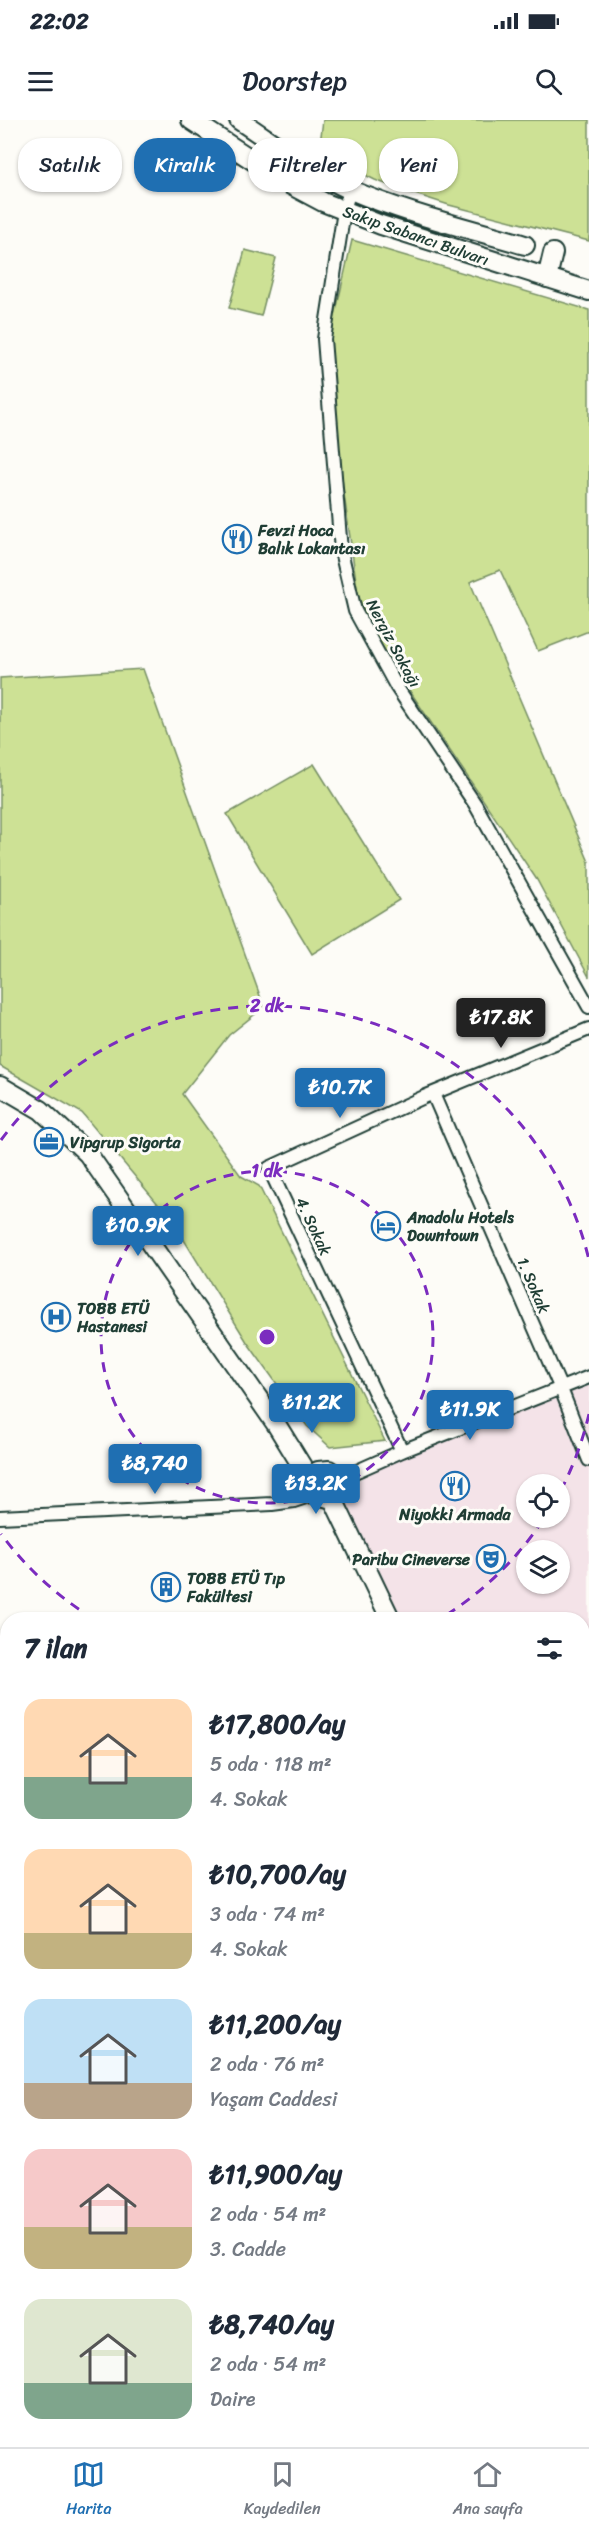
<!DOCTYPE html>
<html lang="tr">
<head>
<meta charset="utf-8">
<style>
  body { margin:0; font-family:Sriracha,sans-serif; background:#f2f2f3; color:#1f2937; height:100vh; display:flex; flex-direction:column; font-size:22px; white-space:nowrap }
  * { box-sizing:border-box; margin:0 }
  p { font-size:20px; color:#747a83 }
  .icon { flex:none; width:33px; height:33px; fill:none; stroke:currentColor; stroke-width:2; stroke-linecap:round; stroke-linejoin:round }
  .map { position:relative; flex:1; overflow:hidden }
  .panel { position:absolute; left:0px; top:1492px; width:590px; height:836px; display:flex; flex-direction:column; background:#fff; border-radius:24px 24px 0 0; box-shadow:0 2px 4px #0004 }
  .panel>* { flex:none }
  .hud { position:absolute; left:18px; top:18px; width:554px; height:54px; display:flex; gap:12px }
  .fabs { position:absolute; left:516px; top:1354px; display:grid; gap:12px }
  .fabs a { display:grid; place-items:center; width:54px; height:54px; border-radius:50%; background:#fff; box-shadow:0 2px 4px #0004; font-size:30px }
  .price { position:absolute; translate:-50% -51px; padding:0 14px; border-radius:6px; background:#1f6fb2; color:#fff; font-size:20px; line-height:39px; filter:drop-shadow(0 2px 3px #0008) }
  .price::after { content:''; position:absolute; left:50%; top:36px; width:18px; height:14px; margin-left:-9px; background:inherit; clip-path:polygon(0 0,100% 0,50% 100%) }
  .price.selected { background:#222; color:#fff }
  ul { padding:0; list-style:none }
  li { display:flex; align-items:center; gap:18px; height:150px; padding:0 24px }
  li span { display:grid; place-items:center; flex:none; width:168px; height:120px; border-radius:18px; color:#555 }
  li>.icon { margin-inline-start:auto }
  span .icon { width:72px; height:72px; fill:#fffc; stroke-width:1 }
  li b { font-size:26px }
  h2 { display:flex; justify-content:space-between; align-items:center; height:72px; padding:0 24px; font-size:26px }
  .tag { padding:0 21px; border-radius:24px; background:#fff; box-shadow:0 2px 4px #0004; font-size:21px; line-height:54px }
  .tag.selected { background:#1f6fb2; color:#fff }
  .status { display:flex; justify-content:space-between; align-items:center; height:42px; padding:0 30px; background:#fff; direction:ltr }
  .status svg { height:16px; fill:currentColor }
  header { display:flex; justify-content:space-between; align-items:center; height:78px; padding:0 24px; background:#fff; font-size:27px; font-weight:600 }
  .menu { display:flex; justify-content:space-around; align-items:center; height:84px; border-top:2px solid #e0e1e3; background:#fff; font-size:16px; color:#747a83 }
  .menu a { display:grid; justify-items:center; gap:3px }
  .menu .selected { color:#1f6fb2 }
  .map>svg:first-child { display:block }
  .built { fill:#f4e3e8; fill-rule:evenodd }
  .green { fill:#cde195; stroke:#768f64; stroke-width:1.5 }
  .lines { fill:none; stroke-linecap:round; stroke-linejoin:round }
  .street-casing { stroke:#1f3d34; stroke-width:16 }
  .secondary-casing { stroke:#1f3d34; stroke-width:22 }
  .highway-casing { stroke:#1f3d34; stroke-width:27 }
  .street { stroke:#fdfcf7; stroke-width:12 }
  .secondary { stroke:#fdfcf7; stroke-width:18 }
  .highway { stroke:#fedd96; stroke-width:22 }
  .ring { fill:none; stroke:#7b2cbf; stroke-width:3; stroke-dasharray:10 8 }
  .labels { text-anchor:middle; stroke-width:6; stroke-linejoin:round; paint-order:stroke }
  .street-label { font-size:16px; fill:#1f3d34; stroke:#fdfcf7 }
  .poi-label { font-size:16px; font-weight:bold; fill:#1f3d34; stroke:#fdfcf7; text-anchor:start }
  .centre { fill:#7b2cbf; stroke:#fdfcf7; stroke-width:3 }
  .ring-label { font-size:18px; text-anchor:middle; font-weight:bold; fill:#7b2cbf; stroke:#fdfcf7; stroke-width:6; stroke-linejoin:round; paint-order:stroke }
</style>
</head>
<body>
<div class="status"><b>22:02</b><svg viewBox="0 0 49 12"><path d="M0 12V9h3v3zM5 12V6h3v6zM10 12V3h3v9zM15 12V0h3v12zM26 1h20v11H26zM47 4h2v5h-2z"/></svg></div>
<header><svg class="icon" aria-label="menu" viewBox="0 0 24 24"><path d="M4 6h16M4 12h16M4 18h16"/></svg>Doorstep<svg class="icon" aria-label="search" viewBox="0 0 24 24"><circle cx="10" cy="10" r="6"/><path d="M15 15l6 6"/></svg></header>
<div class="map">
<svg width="589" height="2327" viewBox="0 0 589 2327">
  <rect width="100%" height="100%" fill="#fdfcf7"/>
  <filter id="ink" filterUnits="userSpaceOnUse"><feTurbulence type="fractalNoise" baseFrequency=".0167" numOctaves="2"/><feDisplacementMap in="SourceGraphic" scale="12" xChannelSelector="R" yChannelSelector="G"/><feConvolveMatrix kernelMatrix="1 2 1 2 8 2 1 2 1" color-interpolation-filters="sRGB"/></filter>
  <g filter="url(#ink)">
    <!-- built -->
    <path class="built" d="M589,1257v440h-7v-197h-191l-56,-126 4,-6 24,-10 -24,1zM526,1365h34v33h-34zM526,1431h34v33h-34z"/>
    <!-- green -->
    <path class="green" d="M323,0h266v121l-140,-36 -50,-16 -24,-9 -56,-28z
      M352,120l237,70v321l-51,20 -38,-81 -30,12 119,280v115l-52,-97 -138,-205 -31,-53 -10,-27 -20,-144 -9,-109z
      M245,130l31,8 -15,58 -32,-8z
      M143,549l121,338 -35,28 -47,59 59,82 18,10 126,255 -55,6 -23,-21 -60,-84 -74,-120 -91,-109 -82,-47v-388z
      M314,644l85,136 -87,54 -85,-140z
      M212,2320h146v7h-150z"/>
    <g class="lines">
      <!-- street casing -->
      <g class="street-casing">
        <path id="street" d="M350,69l-6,22 -20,128 17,212 14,60 41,75 79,118 114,203
          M433,974l128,295 28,71
          M402,1331l-133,-283 155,-71 165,-68
          M339,1359l63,-28 187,-74
          M0,1397l272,-13 22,-3 21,-7
          M582,1663h7
          M582,1774l7,4
          M582,2019l7,-2
          M9,2327l1,-7"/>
      </g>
      <!-- secondary casing -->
      <g class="secondary-casing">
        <path id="secondary" d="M191,0l98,64 34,18 58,23 208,66
          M239,0c36,24 72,52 112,70 56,24 117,38 174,55
          M547,158l6,-25
          M0,966l41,24 47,44 188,270 35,57 4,13 13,4c9,-3 12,-9 11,-19l-10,-9 -11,1 -7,10
          M332,1377l59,123"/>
      </g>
      <!-- highway casing -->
      <g class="highway-casing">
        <path id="highway" d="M0,1675l8,3
          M582,1697h7
          M582,1729h7
          M0,1738h8
          M582,1763h7
          M0,1792l8,-2"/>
      </g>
      <!-- street -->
      <use href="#street" class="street"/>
      <!-- secondary -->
      <use href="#secondary" class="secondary"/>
      <!-- highway -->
      <use href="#highway" class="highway"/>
    </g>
  </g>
  <!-- distance rings -->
  <g class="ring">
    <circle cx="267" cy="1217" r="166"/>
    <path d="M589 1294A331 331 0 0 1 561 1370M543 1400A331 331 0 0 1 440 1499M94 1499A331 331 0 0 1 1 1414M1 1020A331 331 0 0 1 589 1140"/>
  </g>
  <!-- icons -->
  <defs>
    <g id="restaurant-ring" transform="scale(1.5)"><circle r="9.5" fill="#fdfcf7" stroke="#1f6fb2" stroke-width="1.5"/><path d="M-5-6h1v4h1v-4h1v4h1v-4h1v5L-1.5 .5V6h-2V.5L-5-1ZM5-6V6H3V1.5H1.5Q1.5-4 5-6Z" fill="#1f6fb2"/></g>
    <g id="office-ring" transform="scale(1.5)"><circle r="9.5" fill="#fdfcf7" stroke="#1f6fb2" stroke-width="1.5"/><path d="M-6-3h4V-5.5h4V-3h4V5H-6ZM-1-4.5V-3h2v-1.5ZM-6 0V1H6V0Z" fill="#1f6fb2"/></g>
    <g id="hotel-ring" transform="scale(1.5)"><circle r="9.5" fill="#fdfcf7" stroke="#1f6fb2" stroke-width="1.5"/><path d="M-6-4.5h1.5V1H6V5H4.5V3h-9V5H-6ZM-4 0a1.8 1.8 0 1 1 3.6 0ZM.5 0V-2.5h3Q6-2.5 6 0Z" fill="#1f6fb2"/></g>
    <g id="hospital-ring" transform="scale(1.5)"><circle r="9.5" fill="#fdfcf7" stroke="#1f6fb2" stroke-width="1.5"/><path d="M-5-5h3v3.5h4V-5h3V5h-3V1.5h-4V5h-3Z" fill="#1f6fb2"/></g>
    <g id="theatre-ring" transform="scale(1.5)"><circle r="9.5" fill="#fdfcf7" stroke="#1f6fb2" stroke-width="1.5"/><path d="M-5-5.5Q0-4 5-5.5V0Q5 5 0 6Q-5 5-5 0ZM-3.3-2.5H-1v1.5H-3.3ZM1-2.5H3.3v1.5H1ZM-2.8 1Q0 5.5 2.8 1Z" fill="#1f6fb2"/></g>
    <g id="building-ring" transform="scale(1.5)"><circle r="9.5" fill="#fdfcf7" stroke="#1f6fb2" stroke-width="1.5"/><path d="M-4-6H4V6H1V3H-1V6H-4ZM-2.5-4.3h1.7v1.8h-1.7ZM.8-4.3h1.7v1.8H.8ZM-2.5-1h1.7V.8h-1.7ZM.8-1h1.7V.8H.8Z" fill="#1f6fb2"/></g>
  </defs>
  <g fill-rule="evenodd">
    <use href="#restaurant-ring" x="237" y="419"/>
    <use href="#office-ring" x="49" y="1022"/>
    <use href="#hotel-ring" x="386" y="1106"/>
    <use href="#hospital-ring" x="56" y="1197"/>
    <use href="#restaurant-ring" x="455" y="1366"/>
    <use href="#theatre-ring" x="491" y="1439"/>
    <use href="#building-ring" x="166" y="1467"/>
  </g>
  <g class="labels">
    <!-- street labels -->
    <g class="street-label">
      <text transform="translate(416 115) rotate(19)" y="6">Sakıp Sabancı Bulvarı</text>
      <text transform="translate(394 523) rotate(62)" y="6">Nergiz Sokağı</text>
      <text transform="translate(314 1106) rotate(65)" y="6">4. Sokak</text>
      <text transform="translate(534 1165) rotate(67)" y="6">1. Sokak</text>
    </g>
    <!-- poi labels -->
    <g class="poi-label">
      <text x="258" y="416">Fevzi Hoca<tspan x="258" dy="18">Balık Lokantası</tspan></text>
      <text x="70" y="1028">Vipgrup Sigorta</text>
      <text x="407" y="1103">Anadolu Hotels<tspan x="407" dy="18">Downtown</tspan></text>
      <text x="77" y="1194">TOBB ETÜ<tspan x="77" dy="18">Hastanesi</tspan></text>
      <text x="455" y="1400" text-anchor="middle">Niyokki Armada</text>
      <text x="470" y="1445" text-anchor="end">Paribu Cineverse</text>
      <text x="187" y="1464">TOBB ETÜ Tıp<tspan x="187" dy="18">Fakültesi</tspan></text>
    </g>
  </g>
  <circle cx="267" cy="1217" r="9" class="centre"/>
  <g class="ring-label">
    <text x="267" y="892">2 dk</text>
    <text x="267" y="1057">1 dk</text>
  </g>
</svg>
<div class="fabs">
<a><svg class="icon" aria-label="locate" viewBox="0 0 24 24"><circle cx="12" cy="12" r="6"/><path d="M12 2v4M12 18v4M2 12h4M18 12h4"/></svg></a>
<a><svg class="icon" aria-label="layers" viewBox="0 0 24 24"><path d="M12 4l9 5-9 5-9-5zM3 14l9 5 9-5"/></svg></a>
</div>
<b class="price selected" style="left:501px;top:929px">₺17.8K</b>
<b class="price" style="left:340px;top:999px">₺10.7K</b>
<b class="price" style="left:138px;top:1137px">₺10.9K</b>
<b class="price" style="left:312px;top:1314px">₺11.2K</b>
<b class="price" style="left:470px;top:1321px">₺11.9K</b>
<b class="price" style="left:155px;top:1375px">₺8,740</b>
<b class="price" style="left:316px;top:1395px">₺13.2K</b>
<div class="hud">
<a class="tag">Satılık</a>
<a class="tag selected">Kiralık</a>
<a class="tag">Filtreler</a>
<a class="tag">Yeni</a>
</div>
<section class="panel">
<h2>7 ilan<svg class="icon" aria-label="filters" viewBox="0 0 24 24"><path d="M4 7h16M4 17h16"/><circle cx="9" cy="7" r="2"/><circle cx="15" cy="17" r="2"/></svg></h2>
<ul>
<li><span style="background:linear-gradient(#ffd9b3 65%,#7fa58c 0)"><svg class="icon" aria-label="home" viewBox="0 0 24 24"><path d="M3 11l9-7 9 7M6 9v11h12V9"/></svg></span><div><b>₺17,800/ay</b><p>5 oda · 118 m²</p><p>4. Sokak</p></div></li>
<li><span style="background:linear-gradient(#ffd9b3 70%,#c2b280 0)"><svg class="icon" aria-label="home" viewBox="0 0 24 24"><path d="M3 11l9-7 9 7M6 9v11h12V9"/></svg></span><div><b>₺10,700/ay</b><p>3 oda · 74 m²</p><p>4. Sokak</p></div></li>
<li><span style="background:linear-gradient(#bfe0f5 70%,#b9a48a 0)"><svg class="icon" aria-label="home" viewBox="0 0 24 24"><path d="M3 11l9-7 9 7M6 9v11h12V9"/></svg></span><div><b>₺11,200/ay</b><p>2 oda · 76 m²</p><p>Yaşam Caddesi</p></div></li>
<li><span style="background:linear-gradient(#f6c9c9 65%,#c2b280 0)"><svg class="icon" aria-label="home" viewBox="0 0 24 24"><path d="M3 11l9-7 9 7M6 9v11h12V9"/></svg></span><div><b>₺11,900/ay</b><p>2 oda · 54 m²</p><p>3. Cadde</p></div></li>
<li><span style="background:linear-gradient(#dfe7d0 70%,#7fa58c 0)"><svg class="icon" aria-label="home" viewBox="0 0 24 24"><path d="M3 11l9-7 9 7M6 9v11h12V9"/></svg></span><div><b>₺8,740/ay</b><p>2 oda · 54 m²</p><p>Daire</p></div></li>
</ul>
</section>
</div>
<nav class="menu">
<a class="selected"><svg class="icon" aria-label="map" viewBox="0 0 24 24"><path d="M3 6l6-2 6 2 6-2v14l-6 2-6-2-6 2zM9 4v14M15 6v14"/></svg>Harita</a>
<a><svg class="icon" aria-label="saved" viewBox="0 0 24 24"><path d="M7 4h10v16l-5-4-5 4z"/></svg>Kaydedilen</a>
<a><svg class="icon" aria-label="home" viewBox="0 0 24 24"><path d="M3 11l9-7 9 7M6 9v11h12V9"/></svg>Ana sayfa</a>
</nav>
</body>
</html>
